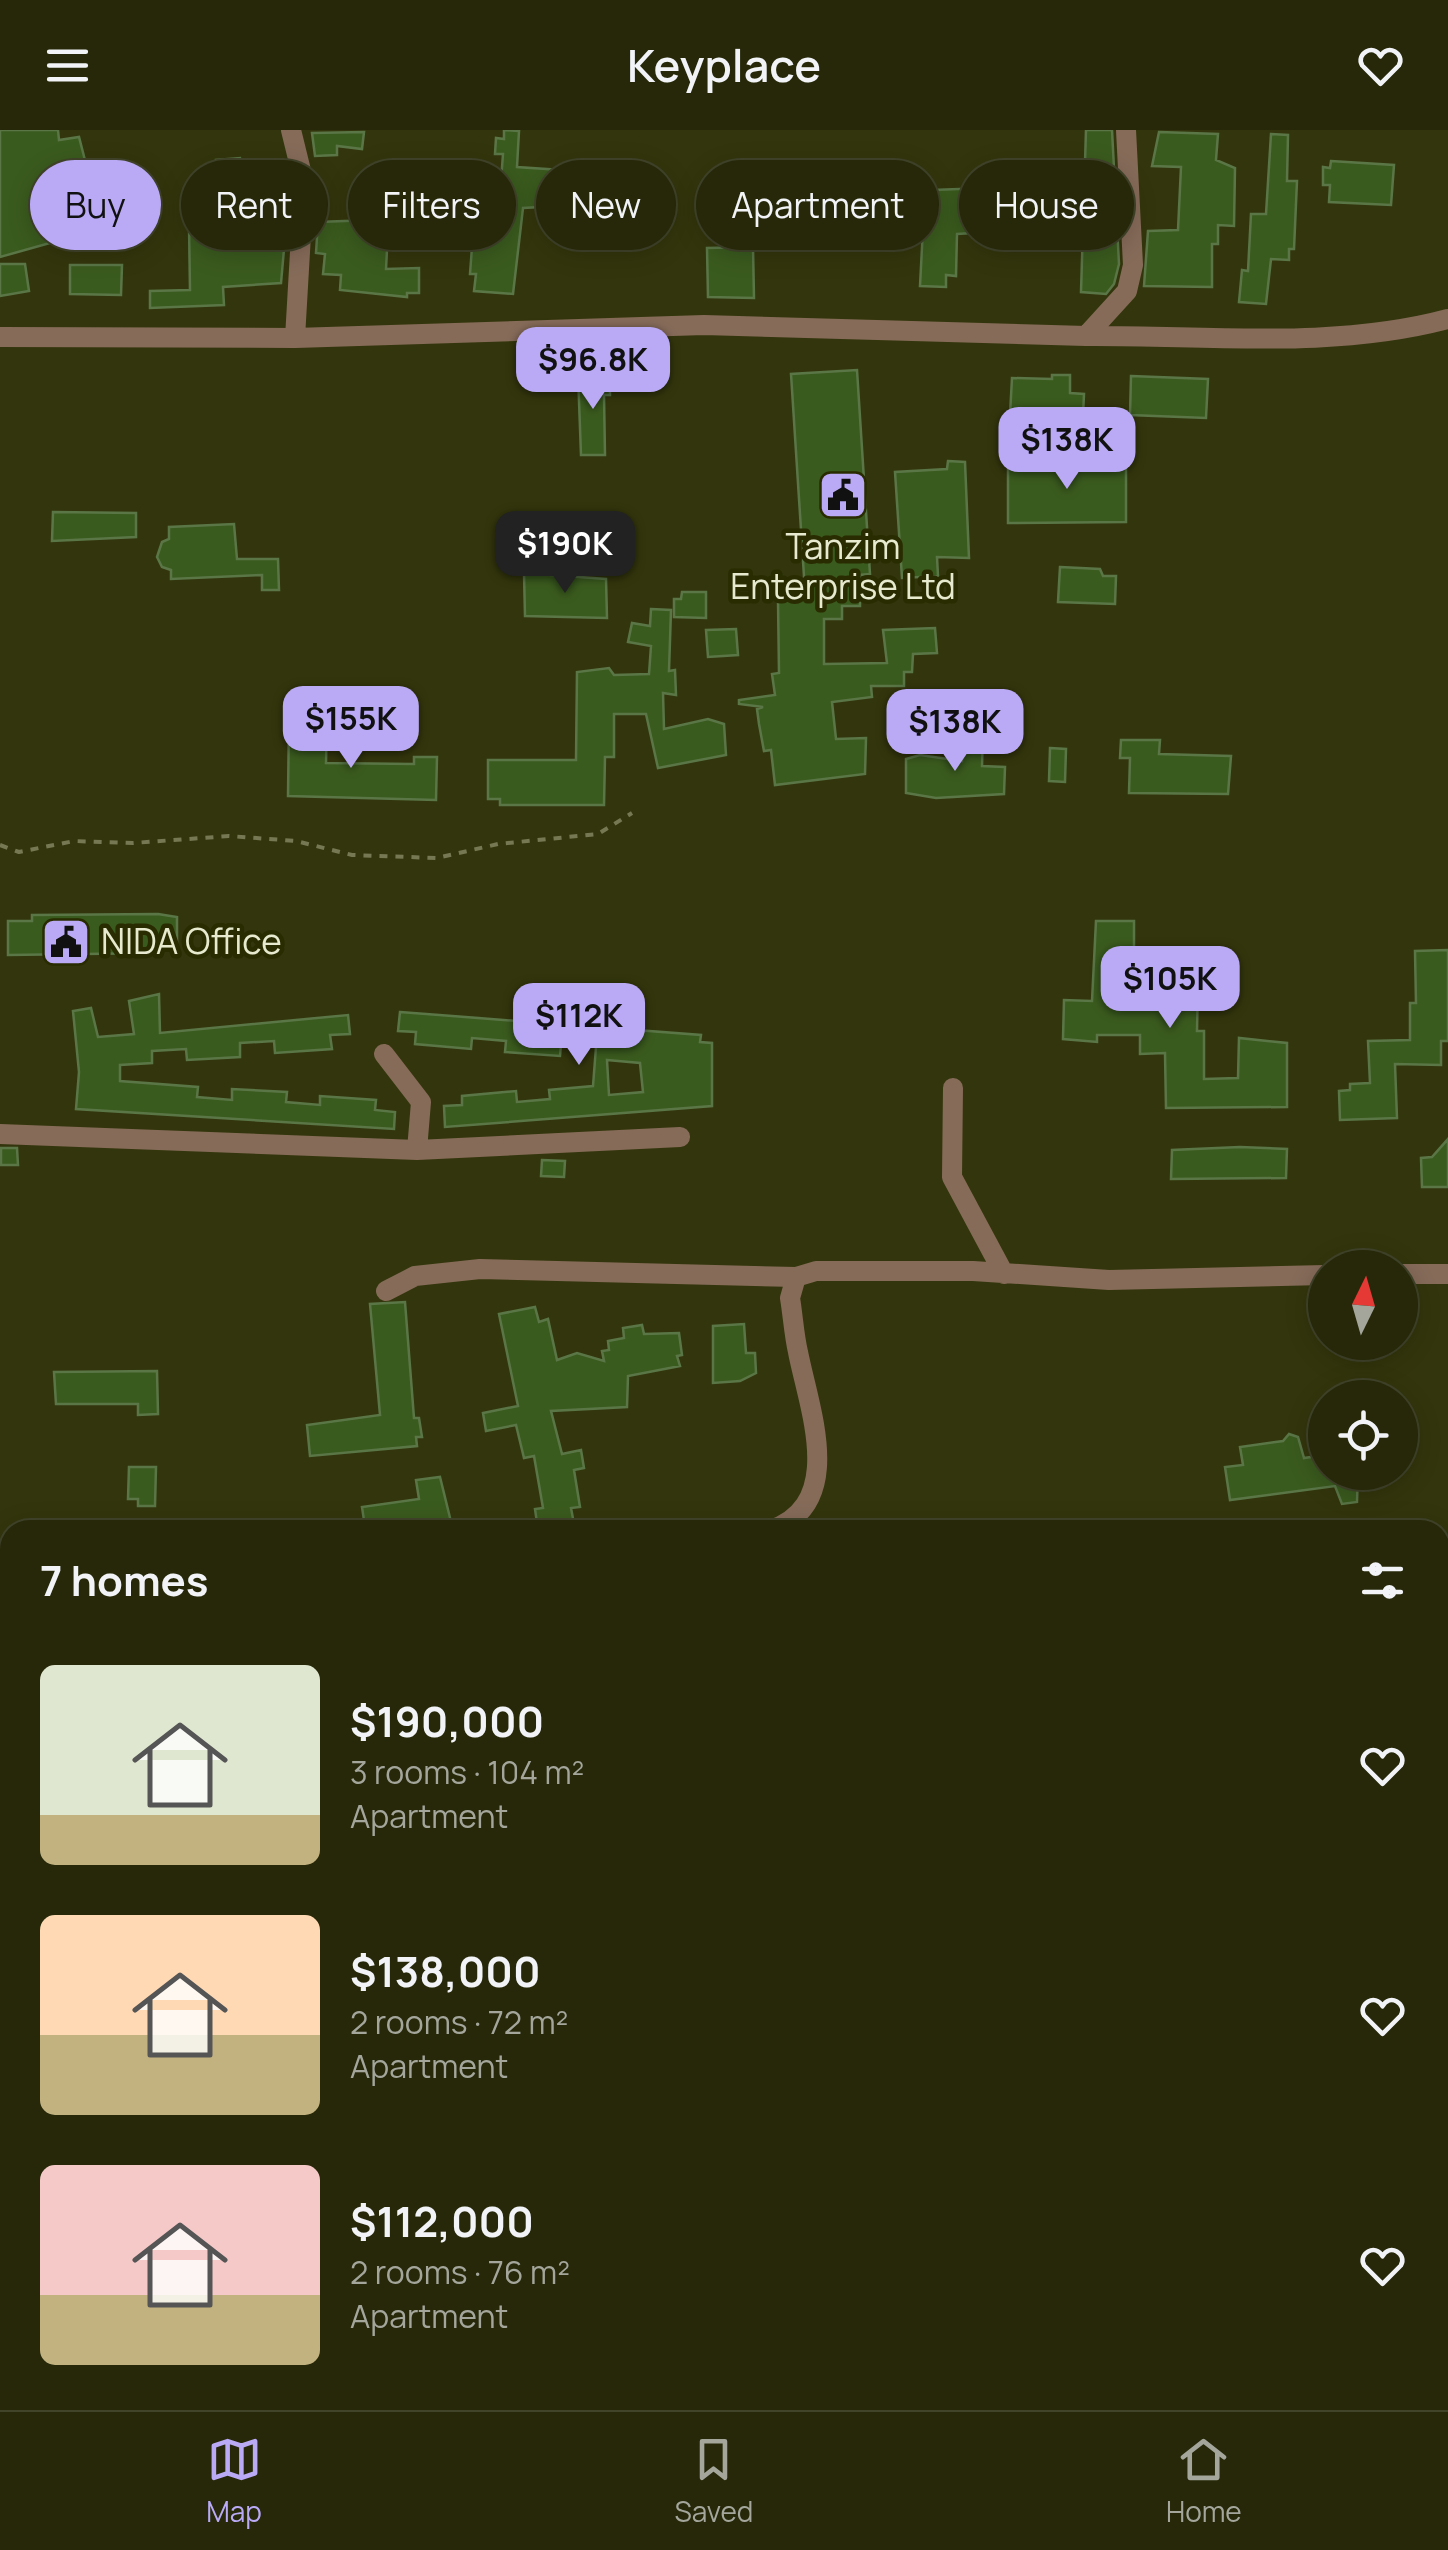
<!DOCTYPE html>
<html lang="en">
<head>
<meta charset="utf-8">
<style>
  body { margin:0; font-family:Manrope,sans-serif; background:#2e3012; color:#f1f3f6; height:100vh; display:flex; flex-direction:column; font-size:38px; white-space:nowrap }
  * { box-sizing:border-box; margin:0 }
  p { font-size:32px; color:#a4a69c }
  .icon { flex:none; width:55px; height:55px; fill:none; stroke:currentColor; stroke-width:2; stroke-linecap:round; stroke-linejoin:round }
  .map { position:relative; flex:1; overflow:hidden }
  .drawer { position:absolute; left:0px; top:1390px; width:1450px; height:890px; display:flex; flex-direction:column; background:#262809; border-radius:30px 30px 0 0; box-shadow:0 5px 25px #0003,0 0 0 2px #42442a }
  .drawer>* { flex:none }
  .hud { position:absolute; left:30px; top:30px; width:1390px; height:90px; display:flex; gap:20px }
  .needle { width:65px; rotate:5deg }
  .controls { position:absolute; left:1308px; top:1120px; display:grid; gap:20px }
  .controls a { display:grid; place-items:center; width:110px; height:110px; border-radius:50%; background:#262809; box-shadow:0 5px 25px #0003,0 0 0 2px #42442a; font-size:50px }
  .price { position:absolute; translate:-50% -85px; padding:0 22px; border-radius:20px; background:#baaaf6; color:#111; font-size:32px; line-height:65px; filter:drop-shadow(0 2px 5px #0008) }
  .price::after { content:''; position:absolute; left:50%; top:60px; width:30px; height:22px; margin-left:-15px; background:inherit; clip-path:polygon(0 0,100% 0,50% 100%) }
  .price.on { background:#222; color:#fff }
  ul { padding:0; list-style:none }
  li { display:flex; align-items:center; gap:30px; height:250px; padding:0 40px }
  li span { display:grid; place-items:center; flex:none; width:280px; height:200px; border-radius:15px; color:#555 }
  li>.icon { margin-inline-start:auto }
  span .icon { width:120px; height:120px; fill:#fffc; stroke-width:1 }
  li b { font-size:42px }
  h2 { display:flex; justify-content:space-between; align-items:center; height:120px; padding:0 40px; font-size:42px }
  .pill { padding:0 35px; border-radius:45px; background:#262809; box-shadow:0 5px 25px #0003,0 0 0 2px #42442a; font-size:35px; line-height:90px }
  .pill.on { background:#baaaf6; color:#111 }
  header { display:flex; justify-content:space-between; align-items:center; height:130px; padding:0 40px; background:#262809; font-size:45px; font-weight:600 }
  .dock { display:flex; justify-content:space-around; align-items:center; height:140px; border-top:2px solid #42442a; background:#262809; font-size:28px; color:#a4a69c }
  .dock a { display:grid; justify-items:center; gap:5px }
  .dock .on { color:#baaaf6 }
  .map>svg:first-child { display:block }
  .building { fill:#3a5b1e; stroke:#5a7647; stroke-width:2.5; fill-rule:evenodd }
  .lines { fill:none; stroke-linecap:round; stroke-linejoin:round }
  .path { stroke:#757853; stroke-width:4; stroke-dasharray:8 8; stroke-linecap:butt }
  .service { stroke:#866b59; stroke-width:10 }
  .minor { stroke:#866b59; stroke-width:20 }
  .labels { text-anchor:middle; stroke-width:9; stroke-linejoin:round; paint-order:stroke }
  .poi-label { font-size:35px; fill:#e7eace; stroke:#292c01 }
</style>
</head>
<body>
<header><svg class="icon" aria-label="menu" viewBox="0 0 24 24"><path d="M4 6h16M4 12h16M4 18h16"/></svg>Keyplace<svg class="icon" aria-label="heart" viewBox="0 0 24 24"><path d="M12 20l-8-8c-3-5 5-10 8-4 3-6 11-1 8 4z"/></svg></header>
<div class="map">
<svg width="1448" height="2280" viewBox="0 0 1448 2280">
  <rect width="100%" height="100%" fill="#33360c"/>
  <!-- building -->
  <path class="building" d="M0,0h58l1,10 20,-3 9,35 -6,1 21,47 -39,19 -64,18z
    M504,0l15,1 -2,36 44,3 -2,36 -36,2 -10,86 -39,-3 2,-17h-6l5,-68 24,2 4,-54h-8l1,-16 8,1z
    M1086,0h26l7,134 -5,20 -8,10 -25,-2z
    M364,2l-2,17 -25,-3v9l-22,1 -3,-23z
    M1159,2l59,2 -2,26 19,8 -1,58 -16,-1v19h-6v43l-68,-1 4,-55 30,-1 3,-63 -29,-1z
    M1271,4l17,1 -1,46h10l-3,68h-5v11l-18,-1 -5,45 -27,-2 3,-32 6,1 3,-57h15z
    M240,28l4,46h44l-7,79 -58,4 1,18 -74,3v-17l40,-1 -1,-64 12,1 1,-12 8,1 1,-12 9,1 -4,-45z
    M1331,31l63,4 -3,40 -62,-3 1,-17h-7v-18l7,1z
    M373,39h53l4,5 1,22 -21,1 -1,15 -20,-1 -3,58 33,-1v25h-12v4l-67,-7 1,-15 -18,-1 2,-20 -9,-1 2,-31 53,-2z
    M985,58l4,44 -32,2 -1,42 -10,-1v12l-26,-1 3,-58 -33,2 -2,-28 45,-3v-9z
    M753,117l1,51 -46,-1 -1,-49z
    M0,134h25l4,27 -29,5z
    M70,135h52l-1,30 -51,-1z
    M857,240l13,204 -10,1v31h-18v13h-18v45l63,-1 -4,-33 52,-2 2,25 -24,1 -1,18h-8v14h-33l1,11 -40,5 4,37 30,-1 -1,36 -90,11 -4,-35 -7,1 -5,-27 -2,-15 6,-2 -24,-3v-4l36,-5 -3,-21 7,-1 -1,-73h6l1,-8h20l-14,-218z
    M578,244h32v21h-6l1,60h-24z
    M1052,245h18v18l14,1 -1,22 -73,-1 2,-37 40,1z
    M1131,246l77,3 -2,39 -76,-3z
    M1126,330v62l-118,1v-62z
    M948,331l17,1 4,96 -32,-1 1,19 -36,2 -7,-106 52,-3z
    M53,382l83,1v24l-84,4z
    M234,394l3,35h41l1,31h-17v-15l-91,4v-9l-9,-3 -5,-10 5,-15 7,-3v-12z
    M1060,437l40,2 3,7h13l-1,28 -57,-2z
    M524,443l82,6 1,39 -82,-2z
    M682,462h24v26l-32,-1v-18h7z
    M651,479l20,1 -2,61 6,-1 1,25 -13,-2 1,36 44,-10 16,5 2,31 -68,13 -12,-54h-32v43h-9l-1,48h-104v-6h-12v-39h88l1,-88 32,-4 5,7 35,-1 2,-28 -23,-4 4,-19 18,3z
    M736,499l2,26 -30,2 -2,-27z
    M289,589h38l-1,44 88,1v-7h23l-1,43 -148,-4z
    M962,603l21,1 -1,32 23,1 -1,27 -68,4 -30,-5v-34l14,-4 42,6z
    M1121,610h39l-1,14 72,2 -3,38 -99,-1 1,-35h-10z
    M1050,618l16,1 -1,33 -16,-1z
    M158,784l19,3v30h-19v6l-150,2v-34h24v-6z
    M1096,791h38v61l64,1 -1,48h7v48l34,-1 1,-40 48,5v64l-121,1 -1,-55 -25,1v-19h-43v7l-34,-3 1,-39 28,1z
    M1448,820v91h-7v24l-46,-1 2,54 -57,2 -1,-29 11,-1v-6l20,-1 -2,-42 42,-1v-37h6l-1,-52z
    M159,864l1,39 188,-18 2,19 -20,1 2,14 -57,4 -1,-12 -34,2v14l-53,3 -1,-11 -34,2v12l-32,2v16l78,6 -1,10 35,3v-11l55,3 -1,10 34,3v-9l56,4 -1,10 20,2 -1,17 -318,-20 3,-37 -6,-61 18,-3 7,29 36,-3 -5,-33z
    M400,882l301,23 -1,7 12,1v63l-267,21 -1,-21 18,-1v-9l54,-5 1,11 33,-3 -1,-9 44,-4 3,-39 -35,-3 -1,12 -55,-4 1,-11 -34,-3 -1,11 -56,-5 1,-12 -18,-1zM607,930l33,3 3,29 -34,3z
    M1448,1009v48h-26l-1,-29 11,-1z
    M1240,1017l47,2 -1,29 -115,1 1,-29z
    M1,1018h16l1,17h-17z
    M542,1030l23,1 -1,16 -23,-1z
    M405,1172l9,116h5l3,19h-6l1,9 -107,10 -3,-31 73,-10 -10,-111z
    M535,1177l4,15 9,-3 9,41 20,-7 27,8 -2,-10 7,-1 -1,-9 16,-3 -1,-10 19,-3 2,9 35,-1 3,22 -5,1 3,10 -52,10 -1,31 -76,4 11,43 19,-4 3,18 -10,2 6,37 -9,1 3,16 -36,6 -3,-21 8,-1 -9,-52 -10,2 -8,-33 -30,6 -3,-18 35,-7 -19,-92z
    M744,1194l2,29h9l1,20 -16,8 -27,2v-57z
    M157,1241l1,43 -20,1v-11h-82l-2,-32z
    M1289,1304l9,3 6,21 21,-3v17h33l-1,30 -15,2 -7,-18 -105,14 -5,-33 18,-2 -3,-18 43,-6z
    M129,1337h27l-1,39h-17v-7h-10z
    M440,1347l13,53 -88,-3 -3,-20 57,-8 -3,-19z"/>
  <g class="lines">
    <!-- path -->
    <path class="path" d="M0,715l19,7 55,-11 59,2 96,-7 67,5 56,14 85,3 61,-14 100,-10 34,-21"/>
    <!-- service -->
    <path class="service" d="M1440,1839l8,-3"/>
    <!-- minor -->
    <path class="minor" d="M291,0l13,53 -9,155
      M1086,206c119,-1 246,14 362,-17
      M0,207l295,1 409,-13 382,11 41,-45 6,-26 -7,-135
      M384,924l37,48 -4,48 263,-13
      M953,958l-1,89 52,97
      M0,1004l417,16
      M1400,1144h48
      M386,1161l29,-15 65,-7 316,8
      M771,1400c76,-27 38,-121 27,-178 -4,-17 -5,-36 -8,-54l6,-21 20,-6h157l136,9 216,-5
      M0,1838l10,1
      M1440,2261l8,-1
      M1210,2270l1,10
      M950,2280l5,-10
      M1245,2280l77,-10"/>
  </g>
  <!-- icons -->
  <defs>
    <g id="civic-square" transform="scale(2.5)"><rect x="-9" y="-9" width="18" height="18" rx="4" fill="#baaaf6" stroke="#292c01"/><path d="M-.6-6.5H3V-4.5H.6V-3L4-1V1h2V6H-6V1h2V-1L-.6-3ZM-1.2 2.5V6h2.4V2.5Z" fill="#111"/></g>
  </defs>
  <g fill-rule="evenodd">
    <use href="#civic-square" x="843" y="365"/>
    <use href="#civic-square" x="66" y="812"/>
  </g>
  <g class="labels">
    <!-- poi labels -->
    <g class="poi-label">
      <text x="843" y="429">Tanzim<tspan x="843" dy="40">Enterprise Ltd</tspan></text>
      <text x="101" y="824" text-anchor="start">NIDA Office</text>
    </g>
  </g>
</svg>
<div class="controls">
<a><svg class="needle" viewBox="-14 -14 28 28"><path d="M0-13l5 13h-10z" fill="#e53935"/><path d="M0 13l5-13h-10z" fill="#a4a69c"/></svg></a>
<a><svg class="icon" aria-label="locate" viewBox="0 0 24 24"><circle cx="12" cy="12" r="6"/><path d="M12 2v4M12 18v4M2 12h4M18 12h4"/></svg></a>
</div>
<b class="price" style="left:593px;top:282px">$96.8K</b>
<b class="price" style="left:1067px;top:362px">$138K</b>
<b class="price on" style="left:565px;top:466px">$190K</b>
<b class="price" style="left:351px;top:641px">$155K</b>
<b class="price" style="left:955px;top:644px">$138K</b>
<b class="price" style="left:1170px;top:901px">$105K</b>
<b class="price" style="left:579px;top:938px">$112K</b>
<div class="hud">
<a class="pill on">Buy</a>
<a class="pill">Rent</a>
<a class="pill">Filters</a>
<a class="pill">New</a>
<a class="pill">Apartment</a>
<a class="pill">House</a>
</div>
<section class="drawer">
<h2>7 homes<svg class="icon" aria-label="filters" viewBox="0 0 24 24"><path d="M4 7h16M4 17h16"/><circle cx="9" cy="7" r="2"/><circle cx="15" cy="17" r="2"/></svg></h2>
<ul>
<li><span style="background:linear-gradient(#dfe7d0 75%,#c2b280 0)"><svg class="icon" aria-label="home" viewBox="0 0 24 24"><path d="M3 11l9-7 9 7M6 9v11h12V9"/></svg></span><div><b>$190,000</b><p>3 rooms · 104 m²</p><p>Apartment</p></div><svg class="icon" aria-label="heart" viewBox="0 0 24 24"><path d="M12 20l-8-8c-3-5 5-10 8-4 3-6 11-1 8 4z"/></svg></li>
<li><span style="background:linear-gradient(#ffd9b3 60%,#c2b280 0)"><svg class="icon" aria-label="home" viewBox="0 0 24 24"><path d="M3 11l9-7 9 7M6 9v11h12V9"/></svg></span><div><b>$138,000</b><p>2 rooms · 72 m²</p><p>Apartment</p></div><svg class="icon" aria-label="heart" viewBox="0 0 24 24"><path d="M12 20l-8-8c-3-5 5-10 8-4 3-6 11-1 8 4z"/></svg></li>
<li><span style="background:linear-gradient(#f6c9c9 65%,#c2b280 0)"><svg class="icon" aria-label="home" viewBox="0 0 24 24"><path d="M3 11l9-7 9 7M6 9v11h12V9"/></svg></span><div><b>$112,000</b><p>2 rooms · 76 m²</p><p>Apartment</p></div><svg class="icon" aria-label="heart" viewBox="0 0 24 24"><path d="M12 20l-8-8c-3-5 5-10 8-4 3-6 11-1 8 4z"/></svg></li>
</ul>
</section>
</div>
<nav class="dock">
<a class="on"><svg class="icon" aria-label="map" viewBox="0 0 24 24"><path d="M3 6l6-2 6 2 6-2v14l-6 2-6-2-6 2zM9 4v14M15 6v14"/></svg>Map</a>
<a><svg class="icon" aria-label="saved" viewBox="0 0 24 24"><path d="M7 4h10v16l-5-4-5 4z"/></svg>Saved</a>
<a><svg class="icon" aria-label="home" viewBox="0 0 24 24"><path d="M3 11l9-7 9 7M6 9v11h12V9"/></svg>Home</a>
</nav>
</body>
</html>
